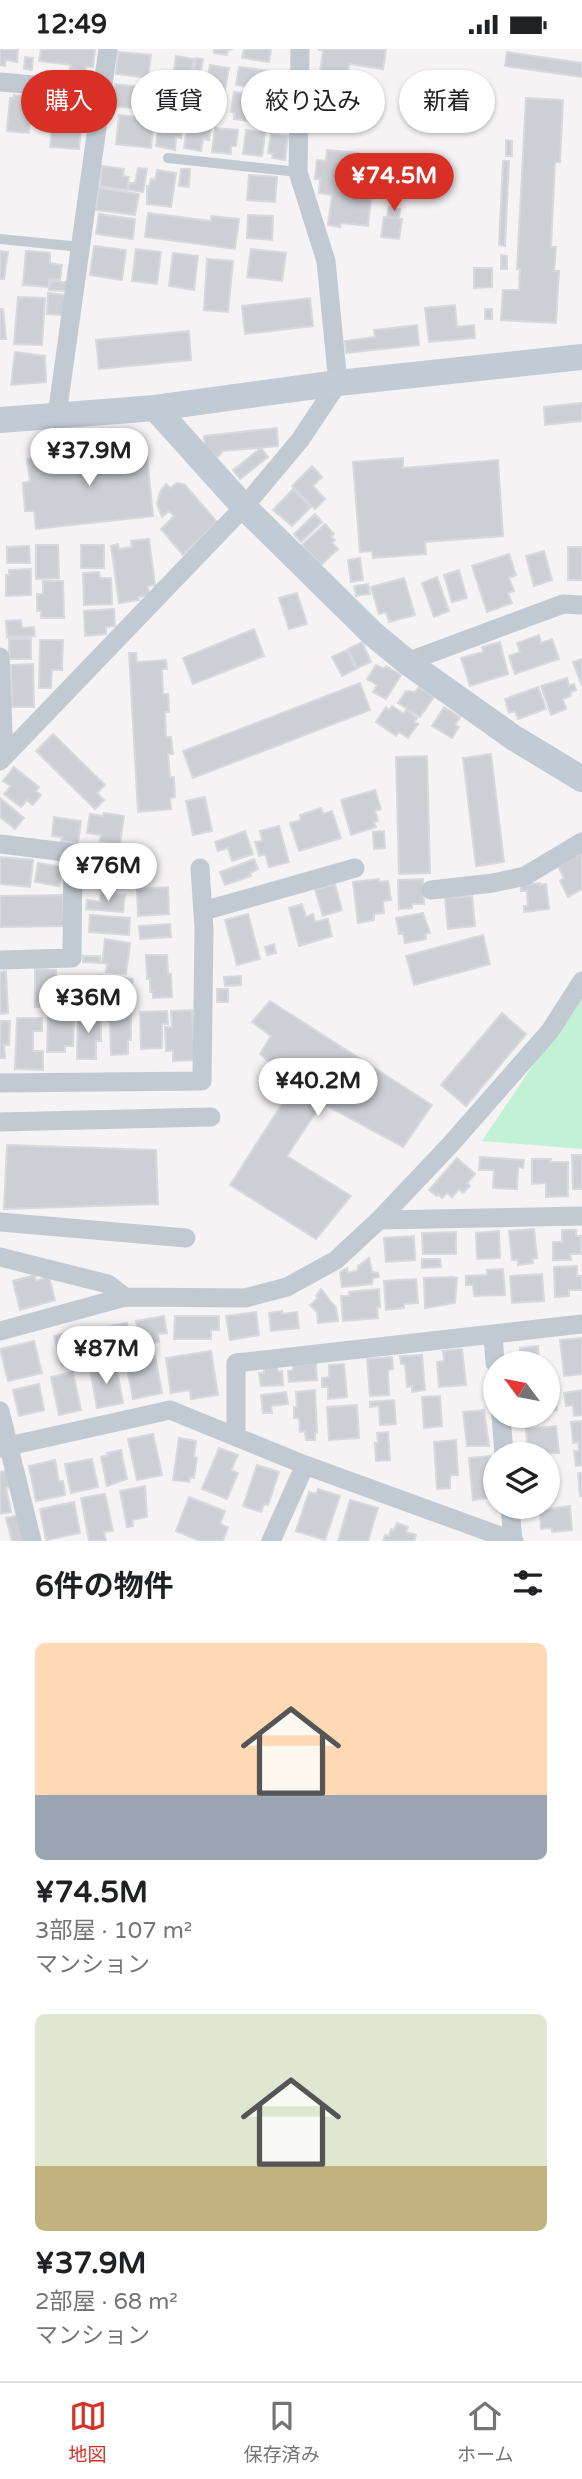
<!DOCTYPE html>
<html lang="ja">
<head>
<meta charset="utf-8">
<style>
  body { margin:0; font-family:"Varela Round","Noto Sans JP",sans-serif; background:#f6f6f6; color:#202124; height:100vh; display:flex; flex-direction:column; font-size:26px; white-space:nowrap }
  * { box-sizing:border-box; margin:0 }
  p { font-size:23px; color:#757577 }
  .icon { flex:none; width:38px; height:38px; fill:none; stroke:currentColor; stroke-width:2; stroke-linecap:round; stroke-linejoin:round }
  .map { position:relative; height:1492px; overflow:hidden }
  .side { display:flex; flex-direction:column; background:#fff; flex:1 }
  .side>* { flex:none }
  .top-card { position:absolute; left:21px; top:21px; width:541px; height:63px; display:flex; gap:14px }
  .needle { width:46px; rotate:302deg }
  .tools { position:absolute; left:483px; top:1302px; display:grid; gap:14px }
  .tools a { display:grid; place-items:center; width:77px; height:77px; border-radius:50%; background:#fff; box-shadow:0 2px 5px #0004; font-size:35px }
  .price { position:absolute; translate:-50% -60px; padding:0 16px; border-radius:24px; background:#fff; color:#222; font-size:23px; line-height:46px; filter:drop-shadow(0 2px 4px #0008) }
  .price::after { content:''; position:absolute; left:50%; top:42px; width:21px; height:16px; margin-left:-10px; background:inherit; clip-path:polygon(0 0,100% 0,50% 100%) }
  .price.on { background:#d93025; color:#fff }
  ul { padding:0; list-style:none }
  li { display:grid; align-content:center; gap:14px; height:371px; padding:0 35px }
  li span { display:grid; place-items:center; height:217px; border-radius:10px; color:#555 }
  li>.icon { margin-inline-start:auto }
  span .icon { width:126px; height:126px; fill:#fffc; stroke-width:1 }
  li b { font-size:30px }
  h2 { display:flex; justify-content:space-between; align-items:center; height:84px; padding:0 35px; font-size:30px }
  .chip { padding:0 24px; border-radius:32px; background:#fff; box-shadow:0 2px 5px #0004; font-size:24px; line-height:63px }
  .chip.on { background:#d93025; color:#fff }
  .status { display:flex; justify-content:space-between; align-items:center; height:49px; padding:0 35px; background:#fff; direction:ltr }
  .status svg { height:19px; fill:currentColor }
  .menu { display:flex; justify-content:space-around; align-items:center; height:98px; border-top:2px solid #e0e0e0; background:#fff; font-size:19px; color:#757577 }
  .menu a { display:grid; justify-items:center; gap:4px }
  .menu .on { color:#d93025 }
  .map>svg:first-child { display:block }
  .green { fill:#c3f1d5 }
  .building { fill:#cdcfd5; stroke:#d7d9de; stroke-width:2 }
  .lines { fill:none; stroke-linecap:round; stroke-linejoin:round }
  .lane { stroke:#c1cad2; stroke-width:10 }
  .street { stroke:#c1cad2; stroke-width:19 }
  .secondary { stroke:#c1cbd6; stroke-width:26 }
</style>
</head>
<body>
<div class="status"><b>12:49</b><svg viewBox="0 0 49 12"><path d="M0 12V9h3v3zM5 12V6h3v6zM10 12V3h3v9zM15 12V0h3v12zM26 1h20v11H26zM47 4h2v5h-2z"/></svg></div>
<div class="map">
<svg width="582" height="1492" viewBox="0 0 582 1492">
  <rect width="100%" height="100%" fill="#f5f3f3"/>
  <!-- green -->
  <path class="green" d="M582,943v157l-100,-8z"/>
  <!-- building -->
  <path class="building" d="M0,0h18l-1,13 -11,-2 -1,6 -5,-1z
    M41,0h54l-2,18h-7l-1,4 -15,-2 1,-4 -32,-4z
    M214,0h19l-5,1 -1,5 -13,-2z
    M244,0h27l-2,13 -27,-4z
    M318,0h68l-3,20 -34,-5 -1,12 -28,-4 3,-21z
    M118,3l33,3 -3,23 -32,-4z
    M507,3l75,11v14l-77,-11z
    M176,7l18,3 -2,12 5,1 -6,41 -22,-4z
    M25,8l8,1 -1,12 -8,-1z
    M196,9l7,1 -2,12 -7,-1z
    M210,16l19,3 -9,47 -19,-4z
    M239,18l32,4 -1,9 7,2 -1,9 -40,-6z
    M115,35l34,4 -3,22 -34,-4z
    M327,37l40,6 -2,19 -9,-1 -1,9 -18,-3 1,-8 -14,-2z
    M234,43l40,6 -3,19 -8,-1 -2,7 -27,-4 1,-6 -4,-1z
    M14,46l26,3 -2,20 -8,-1 -1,16 -22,-2 3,-33h4z
    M526,49l37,2 -3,62h-5l-4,85h5l-2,24h5l-3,52 -55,-3 2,-30h16l1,-21h-3z
    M278,50l10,2 -1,7 -10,-1z
    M57,59l26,2 -4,39 -29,-2 2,-19h3z
    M119,66l35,4 -3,29 -35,-4z
    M159,71l24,3 -2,15 -5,-1 -1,13 -19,-4z
    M360,71l9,2 -1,5 -9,-1z
    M188,74l23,4 -2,13 -6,-1 -2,12 -17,-3z
    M215,79l23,2 -2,16h-5v8l-19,-2z
    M246,81l19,3 -3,23 -19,-2z
    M271,85l17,2 -3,24 -13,-2 1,-4 -5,-1z
    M506,91l6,1v15h-6z
    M327,101l31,3 -1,10 5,1 -2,21 12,2 -4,39 -27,-3 -1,4 -12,-2 4,-30 -13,-2 1,-14h-5l2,-19 9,1z
    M393,108l18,2 -1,10 -18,-2z
    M503,112h6l-4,85 -6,-1z
    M102,117l22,3 -1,7 6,1 -2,13 -27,-4z
    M138,119l9,1 -4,23 -15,-2 1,-7h6z
    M181,120h9l-1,18 -10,-1z
    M157,121l19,3 -5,34 -24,-3v-18l2,1 2,-8 4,1z
    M249,126l28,2 -2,25 -28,-2z
    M99,139l40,6 -4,21 -39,-5z
    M389,158l11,2 -1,9 -12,-1z
    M148,164l63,8v-5l28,3 -4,30 -90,-12z
    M99,165l36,5 -2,20 -37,-5z
    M248,166l25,1 -1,24 -25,-2z
    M384,168l18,2 -3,20 -18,-2z
    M94,197l32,4 -4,30 -32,-5z
    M136,200l25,3 -4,32 -25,-3z
    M251,200l35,4 -4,28 -35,-4z
    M0,202l8,1 -4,27h-4z
    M26,202l24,2v10l12,2 -2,15 -11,-1v8l-26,-2z
    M173,204l25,3 -4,34 -25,-4z
    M501,206l6,1v13h-6z
    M207,210l26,2 -5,51 -24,-2z
    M474,219h18v19l-18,1z
    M50,232l17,1 -1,9 -17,-1z
    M48,244l17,2 -2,20 -16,-1z
    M18,248l27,1 -3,47 -28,-1z
    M310,249l3,28 -68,8 -3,-28z
    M455,256l2,22 17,-2 1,13 -46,4 -4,-34z
    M0,260h3l3,30h-6z
    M485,260h7v10h-7z
    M417,276l2,20 -73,8 -1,-12 30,-4 -1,-7z
    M189,282l2,29 -92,9 -3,-29z
    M15,303l30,4 1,26 -35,3z
    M582,354v18l-37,4 -1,-18z
    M277,379l1,18 -55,5 -6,7 -12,-12 -1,-10z
    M146,397l7,70 -117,13 -2,-18h-9l-2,-28 7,-2 -3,-22z
    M261,399l7,9 -28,22 -7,-9z
    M403,409v10l95,-8 5,76 -78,6 1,12 -53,4 -1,-7 -12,1 -7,-90z
    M312,417l10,11 -9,9 12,13 -10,10 -23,-23z
    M177,434l8,2 32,37 -34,33 -22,-26 13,-13 -5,-5 -7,6 -5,-13 3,-12 6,-8 4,4z
    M293,440l18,18 -19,19 -19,-16z
    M315,465l7,8 -21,20 -7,-8z
    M325,475l9,10 -3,3 4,3 -3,3 6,6 -17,16 -19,-20z
    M149,490l6,46 -7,1 1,9 -11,2 1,3 -20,3 -8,-57 7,-2 1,5 13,-2 -1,-6z
    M36,496h22l1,33 -23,1z
    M81,496h23v23h-23z
    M29,497l1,17h-23v-16z
    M568,498h14v33h-14z
    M544,502l8,29 -18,6 -8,-30z
    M509,505l7,21 -7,3 5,13 -6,2 4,10 -25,9 -15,-46z
    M360,509l3,22 -12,2 -3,-22z
    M31,520v26l-25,1v-21h3v-5z
    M459,521l8,28 -15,4 -8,-27z
    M99,523l1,6h11l1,26 -28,1 -1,-32z
    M437,528l12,34 -15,6 -12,-34z
    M404,529l11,37 -26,7 -3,-10 -7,2 -8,-27z
    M43,532h20l1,37h-23v-7h-4v-17h6z
    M368,535l2,10 -14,2 -2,-10z
    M297,544l10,31 -18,5 -10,-31z
    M114,560l1,17 -9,1v7l-21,2 -1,-25z
    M21,571l1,8 12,-1 1,9 -28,1 -1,-16z
    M254,580l10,27 -71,28 -10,-26z
    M539,586l2,8 11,-4 7,20 -44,15 -6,-18 11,-4 -3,-9z
    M31,589v21h-22v-20z
    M40,591h23l-1,30h-10l-1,18h-12z
    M362,593l9,20 -14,6 -9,-19z
    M500,593l8,32 -38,12 -9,-28 22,-6 -1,-5z
    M347,601l9,19 -14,7 -10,-19z
    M129,604h7l1,9 29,-2 1,9h-5l1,25h5l1,18h-4l1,25h5l2,17h-5l2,23h4l1,20 -5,1 1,11 -33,3z
    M582,610v27l-9,-24z
    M33,615l1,43h-22l-1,-42z
    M376,616l8,4 2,-3 15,9 -15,24 -13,-7 4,-7 -10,-6z
    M567,629l2,8 5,-2 2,6 -6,2 1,4 -8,3 3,10 -15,6 -10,-29z
    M360,634l10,27 -177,68 -10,-27z
    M419,638l15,10 -14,20 -22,-14 8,-12 9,1z
    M538,638l8,22 -28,10 -3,-8 -6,2 -4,-14z
    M392,657l12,8 2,-4 11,8 -3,4 4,2 -10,14 -9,-6 -3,4 -20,-14 10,-15 3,3z
    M444,658l16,10 -5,8 4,2 -7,11 -20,-12z
    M53,685l52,51 -8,8 7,7 -9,9 -59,-58z
    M491,705l13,108 -28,4 -13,-108z
    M427,707l3,117 -31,1 -3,-117z
    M14,718l25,20 -3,4 5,4 -8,10 -6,-5 -6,7 -17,-13 7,-8 -8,-5z
    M375,741l6,19 -6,2 3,10 -4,1 2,5 -25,8 -10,-35z
    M205,748l7,34 -19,4 -7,-34z
    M0,749l24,20 -9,11 -15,-12z
    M321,759l2,6 9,-3 9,27 -42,13 -9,-28 11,-3 -1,-5z
    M104,764l20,3 -4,28 -20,-3 1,-6 -14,-2 3,-19 13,2z
    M54,768l27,4 -3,22 -17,-2 1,-4 -10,-1z
    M279,777l10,36 -20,5 -4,-13 -6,2 -4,-14 7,-1 -2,-10z
    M245,782l8,23 -21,7 -4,-13 -10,3 -3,-9z
    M384,782l1,17 -11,1 -1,-17z
    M582,804v36l-14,8 -8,-16 4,-3 -6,-12z
    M91,805l39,2 -2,29 -39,-2z
    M0,808l33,3 -3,27 -30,-3z
    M254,810l4,10 -8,4 1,3 -26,9 -5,-13z
    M38,814l24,4 -3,19 -24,-4z
    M379,830v3l9,-1 3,19 -8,1 1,12 -10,1v6l-16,3 -5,-41z
    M423,830l1,25h-12v4l-13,1 -1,-29z
    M540,834v2l6,-1 3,25 -25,3v-6h4l-1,-15h-6v-6z
    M335,835l7,26 -19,6 -8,-26z
    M168,838l1,27 -31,2 -1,-27z
    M101,844l24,2 -2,17 -37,-3 1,-9 13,2z
    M63,846l1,31 -64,1v-31z
    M472,847l3,30 -27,3 -3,-31z
    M302,855l4,13 7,-3 2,8 13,-3 4,17 -33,10 -10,-38z
    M423,864l7,20 -5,1 1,5 -21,4 -2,-10 -4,1 -3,-16z
    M248,865l12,45 -23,6 -12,-45z
    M90,866l40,3 -1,17 -40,-3z
    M170,875l1,13 -31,2 -1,-13z
    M483,886l7,29 -76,21 -8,-29z
    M105,890l25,4 -4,31 -20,-2 1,-8 -5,-1z
    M274,895l2,9 -9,2 -2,-8z
    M146,906h21l1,19h3l1,23 -19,1v-6h-3v-13h-3z
    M83,907h17v7l-17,-1z
    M35,920l21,1v31h-6v2h-11v4h-4z
    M6,922l2,42 -8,1v-42z
    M99,926l34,4 -2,14 -10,-1 -1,8 10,1 -1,6 -33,-3z
    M241,927v9l-16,1 -1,-9z
    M217,940h11v13h-11z
    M270,952l162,104 -29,42 -81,-44 -35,53 64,40 -35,43 -86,-54 65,-101 -35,-30 11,-18 -19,-14z
    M192,961l3,50 -22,1v-11l-7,1 -1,-24h7l-1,-16z
    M167,962l1,13h-6v24l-21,1 -1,-37z
    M131,963v28h-3v14l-17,1 -1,-34h-3l-1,-8z
    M502,964l24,21 -60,72 -25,-21z
    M61,965h13l-1,32h-8v6h-18l1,-34h13z
    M78,965h23v27h-5v18h-19z
    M17,969h25v13h-9v20h10v19l-28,-1z
    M0,972h10l-1,24h-5l1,13h-5z
    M7,1096l149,5 2,54 -154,5z
    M572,1106h10v34h-9z
    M480,1108l44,3 -1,8 -5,-1 -1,22 -24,-1 1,-18h-15z
    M457,1109l18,16 -8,9 3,3 -7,7 -4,-4 -7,8 -5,-4 -5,5 -4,-4 -1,2 -8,-6z
    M532,1110h19l-1,3h18v34l-22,1v-14l-14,1z
    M534,1180l3,29 -5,1 1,4 -15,2v-5h-6l-3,-29z
    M562,1181h14v6h5v18h-11l1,6h-18v-18h9z
    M499,1182l1,27 -23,1 -1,-26z
    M456,1183v22h-33l-1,-21z
    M414,1187l1,24 -29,2 -2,-24z
    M369,1209l3,14 6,1 1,4 -6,1 -1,6 -30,3 -2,-15 7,-4 1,5 10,-3v-4z
    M422,1210h18l1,8 -19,1z
    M577,1217v10h5v14h-13v6l-14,1 -1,-30z
    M503,1220l2,26 -31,1 -1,-11h-7v-9l21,-1v-5z
    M542,1225l2,27 -32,2 -2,-27z
    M35,1226l1,6 13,-4 6,23 -35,10 -7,-29z
    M453,1228l4,1 -2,25 -30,5 -1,-30z
    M416,1230l2,24 -14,1v4l-18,2 -2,-29z
    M321,1240l15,19 2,13 -20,2 -1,-11 -7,-7 8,-7 -2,-2z
    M379,1240l1,18h-3l1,11 -35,3 -2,-25h9l-1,-4z
    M282,1262v3l15,-2 2,16 -28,3 -2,-18z
    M256,1263l3,23 -29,5 -4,-24z
    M164,1267l3,17 -9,1 1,8 -19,4 -4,-25z
    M175,1267h44v14h-8v9h-37z
    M127,1274l5,28 -28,5 -5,-28z
    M83,1280l7,30 -28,7 -8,-30z
    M582,1289v36l-18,2 -4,-36z
    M34,1292l8,32 -34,8 -8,-32z
    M538,1297l1,17h-18l-1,-15z
    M462,1300l4,36 -27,2 -2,-25 7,-1 -1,-10z
    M211,1302l7,44 -27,4 -1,-9 -19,3 -5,-35z
    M422,1306l3,35 -13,2v-6l-5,1 -2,-23h-4l-1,-8z
    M155,1307l7,37 -29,6 -7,-37z
    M392,1308l1,12 -5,1 1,25 -19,1 -3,-37z
    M316,1314l1,17 -28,2 -1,-11h5v-6z
    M344,1315l3,33 -19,2v-12h-6v-9l7,-1v-12z
    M116,1316l7,38 -26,5 -7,-39z
    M277,1318l1,5 4,-1 1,14 -22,1 -2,-13h5v-5z
    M73,1323l8,38 -22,5 -8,-38z
    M553,1328l4,33 -9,1v-33z
    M39,1335l5,26 -25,6 -6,-26z
    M315,1341l2,43h-2v7h-9l-1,-9 -5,1 -1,-14h-5v-11h3l-1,-15z
    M582,1341v25l-8,1 -1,-11 -7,1 -2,-13z
    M286,1343l2,12 -17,2 1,7h-9l-2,-18z
    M440,1347l2,30 -18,2 -2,-31z
    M394,1351l2,24 -16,1 -1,-19 -9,1v-5z
    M357,1356l2,33 -30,2 -2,-33z
    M484,1361l5,36h-22l-4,-34z
    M582,1372v44l-6,1 -2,-15h5l-1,-9 -5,1 -2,-21z
    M556,1377l3,27 -31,1 -2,-25z
    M388,1383l2,28 -14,1 -1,-18h3l-1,-10z
    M153,1385l9,41 -25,5 -9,-41z
    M179,1389l17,3 -2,16 3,1 -3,20 -4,-1 -1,5 -16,-2z
    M456,1391l2,35h-8v13l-13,1 -3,-47z
    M219,1399l19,7 -7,15 7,3 -11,26 -25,-10z
    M121,1401l6,29 -20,7 -6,-29 7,-2 -1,-2z
    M490,1407l5,41 -22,3 -4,-42z
    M92,1410l6,28 -27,6 -6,-29z
    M55,1411l4,22 4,-1 2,14 -29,6 -7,-35z
    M257,1416l22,7 -11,33 -4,-1 -3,8 -18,-6z
    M6,1422l4,16 -4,1 5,24 -11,2v-42z
    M578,1424h4v23h-2z
    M145,1437l2,31 -15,3 1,6 -6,1 -7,-36z
    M318,1440l22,7 -15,44 -29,-9 13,-39 7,2z
    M105,1445l8,37 -9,1 2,9h-17l-8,-43z
    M189,1448l36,14 -5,13 8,3 -5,14h-23l-24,-10z
    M350,1451l28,8 -10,33h-30z
    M74,1453l6,31 -34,7 -6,-31z
    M570,1457l2,24 -20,2v-4l-11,1 -1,-19z
    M19,1466l6,26h-13l-6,-23z
    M397,1474l11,4 -2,5 10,3 -2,6h-31l2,-6 4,1 2,-7 3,1z"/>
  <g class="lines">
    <!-- lane -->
    <path class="lane" d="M168,109l130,14
      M0,190l81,8"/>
    <!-- street -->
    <path class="street" d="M0,33l103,9
      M57,366l51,-366
      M0,608l4,100
      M407,613l156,-58 19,1
      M0,712l244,-254 56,-67 38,-57 -12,-122 -28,-89 2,-123
      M0,795l73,9 -1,105 -72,2
      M431,841l62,-7 32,-7 57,-34
      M203,862l152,-43
      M0,1034l202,-2 2,-152 -4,-61
      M0,1073l211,-5
      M379,1171l203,-4
      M0,1173l186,16
      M0,1208l108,27 17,13 120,1 42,-11 49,-27 43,-40 71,-75 100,-114 32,-50
      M0,1282l125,-34
      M493,1285l2,29
      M0,1362l32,130
      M501,1367l3,38
      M236,1388v-74l346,-39
      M0,1399l170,-38 135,55 209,76
      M510,1458l3,34
      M271,1492l34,-76"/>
    <!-- secondary -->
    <path class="secondary" d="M155,359l89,99 129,127 34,28 107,76 68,41
      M0,371l155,-12 183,-25 244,-26"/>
  </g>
</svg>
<div class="tools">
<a><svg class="needle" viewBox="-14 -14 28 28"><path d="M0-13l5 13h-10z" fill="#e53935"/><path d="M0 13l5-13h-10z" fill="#757577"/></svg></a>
<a><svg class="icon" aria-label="layers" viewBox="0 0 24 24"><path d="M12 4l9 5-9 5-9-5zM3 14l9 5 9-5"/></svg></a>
</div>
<b class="price on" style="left:394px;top:164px">¥74.5M</b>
<b class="price" style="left:89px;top:439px">¥37.9M</b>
<b class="price" style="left:108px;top:854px">¥76M</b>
<b class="price" style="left:88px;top:986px">¥36M</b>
<b class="price" style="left:318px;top:1069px">¥40.2M</b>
<b class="price" style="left:106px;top:1337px">¥87M</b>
<div class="top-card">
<a class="chip on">購入</a>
<a class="chip">賃貸</a>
<a class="chip">絞り込み</a>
<a class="chip">新着</a>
</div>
</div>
<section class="side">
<h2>6件の物件<svg class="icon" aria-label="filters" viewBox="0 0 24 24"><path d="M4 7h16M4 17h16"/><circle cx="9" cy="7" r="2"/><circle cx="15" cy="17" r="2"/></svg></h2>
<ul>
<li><span style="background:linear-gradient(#ffd9b3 70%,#9aa5b1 0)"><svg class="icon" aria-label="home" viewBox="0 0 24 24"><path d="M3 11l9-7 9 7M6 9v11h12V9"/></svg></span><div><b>¥74.5M</b><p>3部屋 · 107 m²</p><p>マンション</p></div></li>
<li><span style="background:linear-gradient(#dfe7d0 70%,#c2b280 0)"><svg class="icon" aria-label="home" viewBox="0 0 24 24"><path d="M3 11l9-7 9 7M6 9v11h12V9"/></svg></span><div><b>¥37.9M</b><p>2部屋 · 68 m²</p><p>マンション</p></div></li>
</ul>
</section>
<nav class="menu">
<a class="on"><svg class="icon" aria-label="map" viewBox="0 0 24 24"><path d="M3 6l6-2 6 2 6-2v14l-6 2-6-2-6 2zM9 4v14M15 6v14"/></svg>地図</a>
<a><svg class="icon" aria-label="saved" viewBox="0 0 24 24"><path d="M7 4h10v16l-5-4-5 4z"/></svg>保存済み</a>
<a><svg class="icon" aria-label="home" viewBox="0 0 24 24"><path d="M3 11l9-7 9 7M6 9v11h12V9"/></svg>ホーム</a>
</nav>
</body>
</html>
